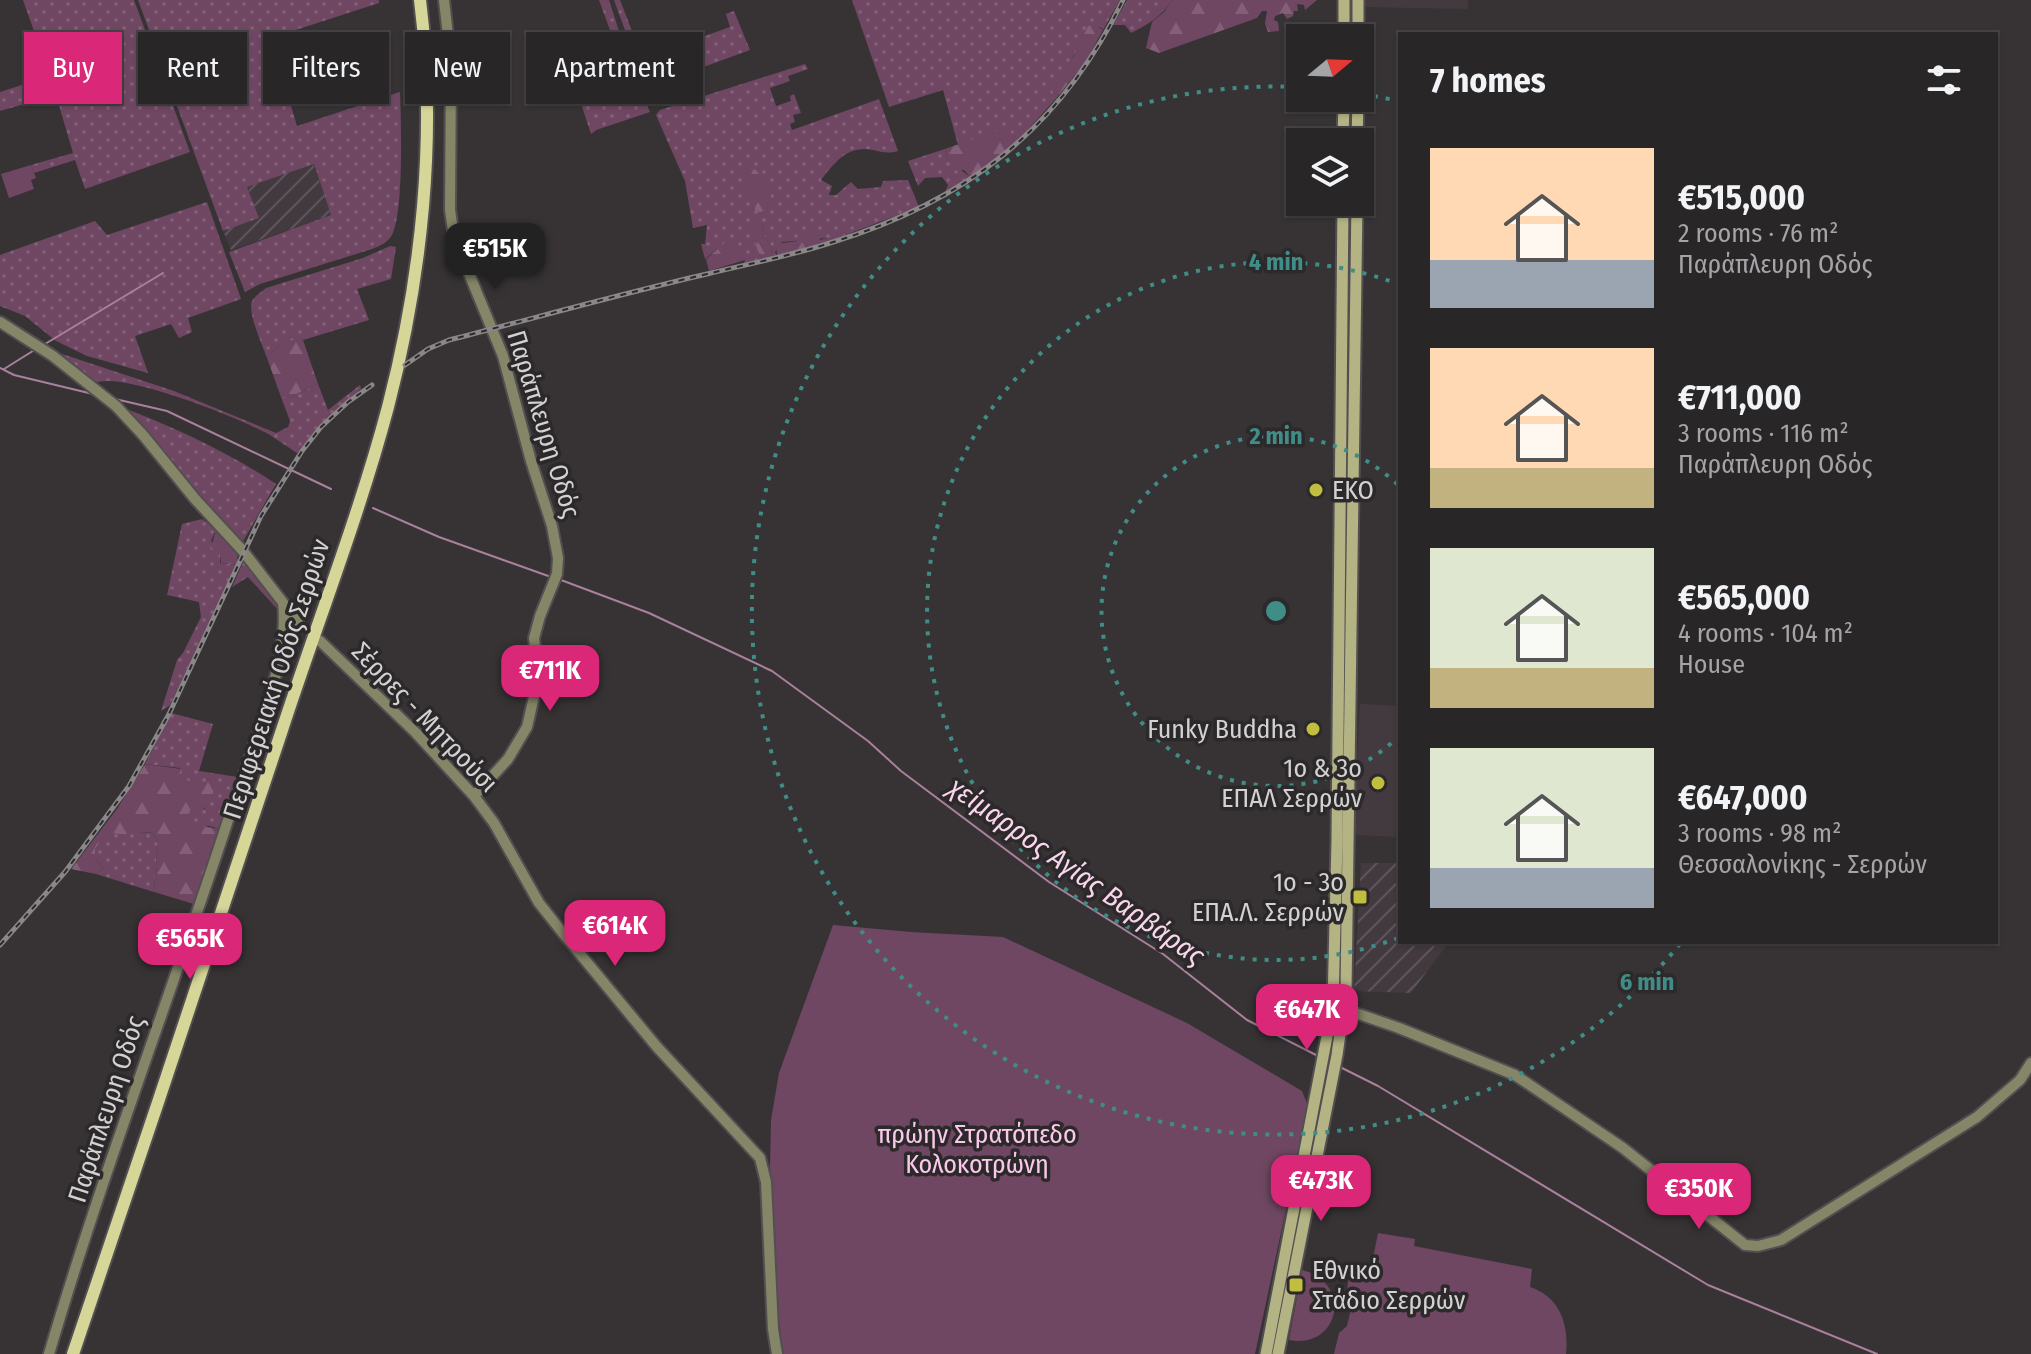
<!DOCTYPE html>
<html lang="en">
<head>
<meta charset="utf-8">
<style>
  body { margin:0; font-family:"Fira Sans Condensed",sans-serif; background:#312e30; color:#f1f3f6; height:100vh; display:flex; flex-direction:column; font-size:30px; white-space:nowrap }
  * { box-sizing:border-box; margin:0 }
  p { font-size:26px; color:#a5a5a8 }
  .icon { flex:none; width:44px; height:44px; fill:none; stroke:currentColor; stroke-width:2; stroke-linecap:round; stroke-linejoin:round }
  .map { position:relative; flex:1; overflow:hidden }
  .side { position:absolute; left:1398px; top:32px; width:600px; height:912px; display:flex; flex-direction:column; background:#292628; border-radius:0px; box-shadow:0 2px 6px #0004,0 0 0 2px #454345 }
  .side>* { flex:none }
  .banner { position:absolute; left:24px; top:32px; width:760px; height:72px; display:flex; gap:16px }
  .needle { width:52px; rotate:71deg }
  .buttons { position:absolute; left:1286px; top:24px; display:grid; gap:16px }
  .buttons a { display:grid; place-items:center; width:88px; height:88px; border-radius:0px; background:#292628; box-shadow:0 2px 6px #0004,0 0 0 2px #454345; font-size:40px }
  .price { position:absolute; translate:-50% -68px; padding:0 18px; border-radius:16px; background:#db2777; color:#fff; font-size:26px; line-height:52px; filter:drop-shadow(0 2px 4px #0008) }
  .price::after { content:''; position:absolute; left:50%; top:48px; width:24px; height:18px; margin-left:-12px; background:inherit; clip-path:polygon(0 0,100% 0,50% 100%) }
  .price.on { background:#222; color:#fff }
  ul { padding:0; list-style:none }
  li { display:flex; align-items:center; gap:24px; height:200px; padding:0 32px }
  li span { display:grid; place-items:center; flex:none; width:224px; height:160px; border-radius:0px; color:#555 }
  li>.icon { margin-inline-start:auto }
  span .icon { width:96px; height:96px; fill:#fffc; stroke-width:1 }
  li b { font-size:34px }
  h2 { display:flex; justify-content:space-between; align-items:center; height:96px; padding:0 32px; font-size:34px }
  .chip { padding:0 28px; border-radius:0px; background:#292628; box-shadow:0 2px 6px #0004,0 0 0 2px #454345; font-size:28px; line-height:72px }
  .chip.on { background:#db2777; color:#fff }
  .map>svg:first-child { display:block }
  .built { fill:#433a40 }
  .industrial { fill:url(#industrial-furrows) }
  .grass { fill:url(#grass-dots) }
  .forest { fill:url(#forest-firs) }
  .green { fill:#6f4762 }
  .lines { fill:none; stroke-linecap:round; stroke-linejoin:round }
  .stream { stroke:#aa809d; stroke-width:2 }
  .tertiary-tunnel { stroke:#4e4b4d; stroke-width:10; stroke-dasharray:10 5; stroke-linecap:butt }
  .tertiary-casing { stroke:#534f51; stroke-width:14 }
  .secondary-casing { stroke:#534f51; stroke-width:15 }
  .primary-casing { stroke:#534f51; stroke-width:16 }
  .tertiary { stroke:#858568; stroke-width:10 }
  .secondary { stroke:#b3b384; stroke-width:11 }
  .primary { stroke:#d7d699; stroke-width:12 }
  .rail-casing { stroke:#8a8789; stroke-width:5 }
  .rail { stroke:#2c292b; stroke-width:2; stroke-dasharray:6; stroke-linecap:butt }
  .ring { fill:none; stroke:#408d87; stroke-width:4; stroke-dasharray:4 8 }
  .poi-dot { fill:#c1bd3f; stroke:#2c292b; stroke-width:3 }
  .labels { text-anchor:middle; stroke-width:7; stroke-linejoin:round; paint-order:stroke }
  .street-label { font-size:26px; fill:#d3d1d2; stroke:#2c292b }
  .poi-label { font-size:26px; fill:#d3d1d2; stroke:#2c292b; text-anchor:end }
  .park-label { font-size:26px; fill:#fbc7ea; stroke:#2c292b }
  .water-label { font-size:28px; font-style:italic; fill:#fad6ed; stroke:#2c292b }
  .centre { fill:#408d87; stroke:#2c292b; stroke-width:4 }
  .ring-label { font-size:24px; text-anchor:middle; font-weight:bold; fill:#408d87; stroke:#2c292b; stroke-width:7; stroke-linejoin:round; paint-order:stroke }
</style>
</head>
<body>
<div class="map">
<svg width="2031" height="1354" viewBox="0 0 2031 1354">
  <defs>
    <pattern id="industrial-furrows" width="10" height="10" patternUnits="userSpaceOnUse" patternTransform="scale(2)"><rect width="10" height="10" fill="#433a40"/><path d="M-1 1l2-2M0 10L10 0M9 11l2-2" fill="none" stroke="#5d555b"/></pattern>
    <pattern id="grass-dots" width="8" height="8" patternUnits="userSpaceOnUse" patternTransform="scale(2)"><rect width="8" height="8" fill="#6f4762"/><path d="M2 2h.1M6 6h.1" fill="none" stroke="#836078" stroke-width="1.8" stroke-linecap="round"/></pattern>
    <pattern id="forest-firs" width="22" height="20" patternUnits="userSpaceOnUse" patternTransform="scale(2)"><rect width="22" height="20" fill="#6f4762"/><path d="M5 1l3.5 6h-7zM16 11l3.5 6h-7z" fill="#836078"/></pattern>
  </defs>
  <rect width="100%" height="100%" fill="#373335"/>
  <!-- built -->
  <path class="built" d="M1364,0h104v9l-104,-2z
    M1360,704l40,2v131l-47,-2z"/>
  <!-- industrial -->
  <path class="industrial" d="M313,163l18,52 -100,35 -8,-19 36,-13 -12,-31z
    M1361,863h39v79h49l-38,51 -57,-2z"/>
  <!-- grass -->
  <path class="grass" d="M23,0h111l56,152 -105,37 -10,-29 -41,13 -3,-8 42,-12 -17,-58 -56,16v-19l50,-16z
    M138,0h241v3l-108,35 26,88 103,-34c1,29 4,120 -8,143 -5,8 -12,11 -20,14l-112,35 -15,8 -16,-40 102,-37 -17,-51 -67,23 12,31 -36,13z
    M599,0h10l16,50 -7,2z
    M614,0h6l12,31 5,-1 4,13 5,-1 6,13 78,-28 -4,-13 8,-3 16,39 -104,38z
    M852,0h268l-17,30 -2,-3 -13,-1c-7,26 -28,42 -35,67l6,2 -44,49 -6,-17 -51,18 -15,-55 -54,17z
    M1127,0h45c-11,17 -23,24 -41,33l-6,-8h-12z
    M626,56l24,56 -54,18 -5,4 -16,-49 46,-16 -4,-11z
    M805,64l3,5 -20,7 2,5 -20,7 6,18 15,-5 -1,-5 4,-2 7,19 -8,2 2,7 -5,2 2,6 87,-31 19,52c-10,3 -16,1 -25,-1 -25,-5 -38,12 -52,30l11,6 -3,9h7l15,-13 7,7 23,-2 2,-6 25,-1 11,27 -92,35v-4l-45,4 -7,10 2,4 -7,1 3,-8 -8,-12 -3,-14 -3,31 3,5 -18,4 1,-3 -12,-12 -16,1 -12,10 -4,-15h4l2,-19 -14,3 -8,-47 -29,-66 4,-5z
    M945,149l2,10 23,18 -25,15 3,-7 -6,-8 -17,1 -7,8 -10,-25z
    M207,202l34,97 -53,19 4,14 -13,6 -8,-14 -36,12 13,37 -61,-17 -31,-15 -31,-25 -25,-10v-51l95,-34 12,14z
    M390,246l6,1 -5,32 -34,10 12,31 -66,20 -4,-2 -19,7 -13,13c-4,-12 -20,-46 -15,-57 3,-5 9,-9 14,-13l97,-30z
    M15,328l14,5 30,20 115,38 102,42 12,-6 2,-6 -9,-24h9l28,-13 10,26 32,-25 1,4 -22,18 -42,46c-9,-6 -18,-12 -27,-18 -26,-15 -153,-67 -177,-51z
    M119,406c55,21 107,45 157,78l-34,59 -51,-54z
    M202,519l14,10 -5,12 9,13v9l18,2 -68,140 -9,6 16,-51 6,-7 18,-36 -2,-15 -32,-7 15,-71z
    M244,560l30,38 5,13 -31,-34 -16,10z
    M171,713l42,11 -14,47 39,6 -18,52 -11,-3 -16,3 -5,-14 3,-7 14,1 2,-10 5,-6 -6,-11h-17l-10,-10 1,-4 -35,-4z
    M108,830l45,3 5,7 -4,52 -58,-18 7,-6 -8,-10v-9z"/>
  <!-- forest -->
  <path class="forest" d="M1172,0h145l-12,10 -1,-5 -7,-1 1,7h-4l-1,5 -6,3 -4,-6 -8,3 -1,4 4,2 1,9 -11,1 -3,-9 2,-12h-5l-5,7 -98,35 -13,-5 6,-26 12,-10z
    M1096,25l7,5 -18,33 -26,32 -6,-2 -4,-11 24,-25 15,-31z
    M1009,126l6,18 -45,33 -6,-7 -14,1 1,-8 -4,-4 -2,-10z
    M747,168h6l4,3c6,12 20,26 12,38l-9,3 -5,-2 1,-8 -9,-2 -4,-24z
    M757,218h4l4,19 8,12 -3,8 -8,2c-8,-13 -10,-27 -5,-41z
    M811,230h5l4,10 7,-2v4l-50,14 -1,-12 21,-3 3,-6z
    M728,240l5,8 9,-3 3,15 -36,11 -3,-12z
    M300,337l3,3 15,44 -28,13h-9l-14,-39 13,-13z
    M216,529l21,21 1,15 -17,-2 -1,-9 -9,-6z
    M145,764l36,5 -1,3 9,10h17l2,-5 5,-1c6,10 -4,28 -11,35l-11,-2 -3,6 6,1v13l6,-3 20,3 -26,75 -40,-12 4,-52 -5,-7c-19,-3 -26,6 -45,-2l-13,18v9l8,10 -7,6 -25,-5 46,-60z"/>
  <!-- green -->
  <path class="green" d="M31,165l5,13 -5,2 3,9 -25,9 -8,-24z
    M833,925l78,7 92,5 184,86 115,68 6,15 -53,248h-472l-6,-52 -7,-136 1,-46 8,-47z
    M1378,1233l37,6 -1,7 118,23 -2,18c30,10 39,37 36,67h-232l5,-21 8,-7 5,-22 -5,-14 3,-22 20,5z
    M1302,1270c52,13 37,80 -13,70z"/>
  <g class="lines">
    <!-- stream -->
    <path class="stream" d="M45,344l118,-71
      M0,368l14,7 79,19
      M4,369l32,-20
      M115,399l52,12 164,78
      M373,508l66,29 112,40
      M561,580l88,33 123,58 96,70 33,30 148,111 114,72 84,66 73,37
      M1340,1067l38,19 330,199 169,69"/>
    <!-- tertiary-tunnel -->
    <path class="tertiary-tunnel" d="M298,622l20,18"/>
    <!-- tertiary casing -->
    <g class="tertiary-casing">
      <path id="tertiary" d="M444,0l7,63 -1,147 4,27 49,119 28,105 21,65 6,32 -1,16 -17,42 -6,22 4,41 -11,48 -19,32 -34,37
        M0,322l53,34 63,50 27,29 52,64 48,52 55,71
        M320,641l96,92 58,63 20,27 45,80 27,34 91,110 103,111 6,24 7,147 4,25
        M1344,1009l55,19 116,47 108,73 122,97 13,1 23,-6 196,-123 43,-37 11,-17
        M49,1354c54,-184 124,-364 183,-546 19,-58 58,-146 51,-205"/>
    </g>
    <!-- secondary casing -->
    <g class="secondary-casing">
      <path id="secondary" d="M1344,0v38
        M1358,38v-38
        M1343,142l1,-44
        M1357,142l1,-44
        M1266,1354l67,-349 4,-165 6,-638
        M1278,1354l59,-299 9,-64 11,-789"/>
    </g>
    <!-- primary casing -->
    <g class="primary-casing">
      <path id="primary" d="M73,1354c70,-208 141,-415 209,-624 35,-107 77,-214 106,-323 34,-131 49,-272 32,-407"/>
    </g>
    <!-- tertiary -->
    <use href="#tertiary" class="tertiary"/>
    <!-- secondary -->
    <use href="#secondary" class="secondary"/>
    <!-- primary -->
    <use href="#primary" class="primary"/>
    <!-- rail casing -->
    <g class="rail-casing">
      <path id="rail" d="M405,365l23,-16 21,-9c86,-22 171,-46 258,-66 41,-10 83,-18 123,-31 135,-41 231,-114 293,-243
        M0,945l65,-73 64,-86 40,-72 92,-198 41,-65 19,-24 27,-25 24,-17"/>
    </g>
    <!-- rail -->
    <use href="#rail" class="rail"/>
  </g>
  <!-- distance rings -->
  <g class="ring">
    <path d="M1400 735A175 175 0 1 1 1400 487"/>
    <path d="M1398 938A349 349 0 1 1 1398 284"/>
    <path d="M1680 944A524 524 0 1 1 1299 87M1362 94A524 524 0 0 1 1398 101"/>
  </g>
  <!-- markers -->
  <g class="poi-dot">
    <circle cx="1316" cy="490" r="8"/>
    <circle cx="1313" cy="729" r="8"/>
    <circle cx="1378" cy="783" r="8"/>
    <rect x="1352" y="889" width="16" height="16" rx="4"/>
    <rect x="1288" y="1277" width="16" height="16" rx="4"/>
  </g>
  <g class="labels">
    <!-- street labels -->
    <g class="street-label">
      <text transform="translate(544 424) rotate(73)" y="9">Παράπλευρη Οδός</text>
      <text transform="translate(276 679) rotate(-72)" y="9">Περιφερειακή Οδός Σερρών</text>
      <text transform="translate(425 717) rotate(46)" y="9">Σέρρες - Μητρούσι</text>
      <text transform="translate(106 1109) rotate(-72)" y="9">Παράπλευρη Οδός</text>
    </g>
    <!-- poi labels -->
    <g class="poi-label">
      <text x="1332" y="499" text-anchor="start">EKO</text>
      <text x="1297" y="738">Funky Buddha</text>
      <text x="1362" y="777">1ο &amp; 3ο<tspan x="1362" dy="30">ΕΠΑΛ Σερρών</tspan></text>
      <text x="1344" y="891">1ο - 3ο<tspan x="1344" dy="30">ΕΠΑ.Λ. Σερρών</tspan></text>
      <text x="1312" y="1279" text-anchor="start">Εθνικό<tspan x="1312" dy="30">Στάδιο Σερρών</tspan></text>
    </g>
    <!-- park labels -->
    <g class="park-label">
      <text x="977" y="1143">πρώην Στρατόπεδο<tspan x="977" dy="30">Κολοκοτρώνη</tspan></text>
    </g>
    <!-- water labels -->
    <g class="water-label">
      <text transform="translate(1077 871) rotate(35)" y="10">χείμαρρος Αγίας Βαρβάρας</text>
    </g>
  </g>
  <circle cx="1276" cy="611" r="12" class="centre"/>
  <g class="ring-label">
    <text x="1276" y="270">4 min</text>
    <text x="1276" y="444">2 min</text>
    <text x="1647" y="990">6 min</text>
  </g>
</svg>
<div class="buttons">
<a><svg class="needle" viewBox="-14 -14 28 28"><path d="M0-13l5 13h-10z" fill="#e53935"/><path d="M0 13l5-13h-10z" fill="#a5a5a8"/></svg></a>
<a><svg class="icon" aria-label="layers" viewBox="0 0 24 24"><path d="M12 4l9 5-9 5-9-5zM3 14l9 5 9-5"/></svg></a>
</div>
<b class="price on" style="left:495px;top:291px">€515K</b>
<b class="price" style="left:550px;top:713px">€711K</b>
<b class="price" style="left:615px;top:968px">€614K</b>
<b class="price" style="left:190px;top:981px">€565K</b>
<b class="price" style="left:1307px;top:1052px">€647K</b>
<b class="price" style="left:1321px;top:1223px">€473K</b>
<b class="price" style="left:1699px;top:1231px">€350K</b>
<div class="banner">
<a class="chip on">Buy</a>
<a class="chip">Rent</a>
<a class="chip">Filters</a>
<a class="chip">New</a>
<a class="chip">Apartment</a>
</div>
<section class="side">
<h2>7 homes<svg class="icon" aria-label="filters" viewBox="0 0 24 24"><path d="M4 7h16M4 17h16"/><circle cx="9" cy="7" r="2"/><circle cx="15" cy="17" r="2"/></svg></h2>
<ul>
<li><span style="background:linear-gradient(#ffd9b3 70%,#9aa5b1 0)"><svg class="icon" aria-label="home" viewBox="0 0 24 24"><path d="M3 11l9-7 9 7M6 9v11h12V9"/></svg></span><div><b>€515,000</b><p>2 rooms · 76 m²</p><p>Παράπλευρη Οδός</p></div></li>
<li><span style="background:linear-gradient(#ffd9b3 75%,#c2b280 0)"><svg class="icon" aria-label="home" viewBox="0 0 24 24"><path d="M3 11l9-7 9 7M6 9v11h12V9"/></svg></span><div><b>€711,000</b><p>3 rooms · 116 m²</p><p>Παράπλευρη Οδός</p></div></li>
<li><span style="background:linear-gradient(#dfe7d0 75%,#c2b280 0)"><svg class="icon" aria-label="home" viewBox="0 0 24 24"><path d="M3 11l9-7 9 7M6 9v11h12V9"/></svg></span><div><b>€565,000</b><p>4 rooms · 104 m²</p><p>House</p></div></li>
<li><span style="background:linear-gradient(#dfe7d0 75%,#9aa5b1 0)"><svg class="icon" aria-label="home" viewBox="0 0 24 24"><path d="M3 11l9-7 9 7M6 9v11h12V9"/></svg></span><div><b>€647,000</b><p>3 rooms · 98 m²</p><p>Θεσσαλονίκης - Σερρών</p></div></li>
</ul>
</section>
</div>
</body>
</html>
